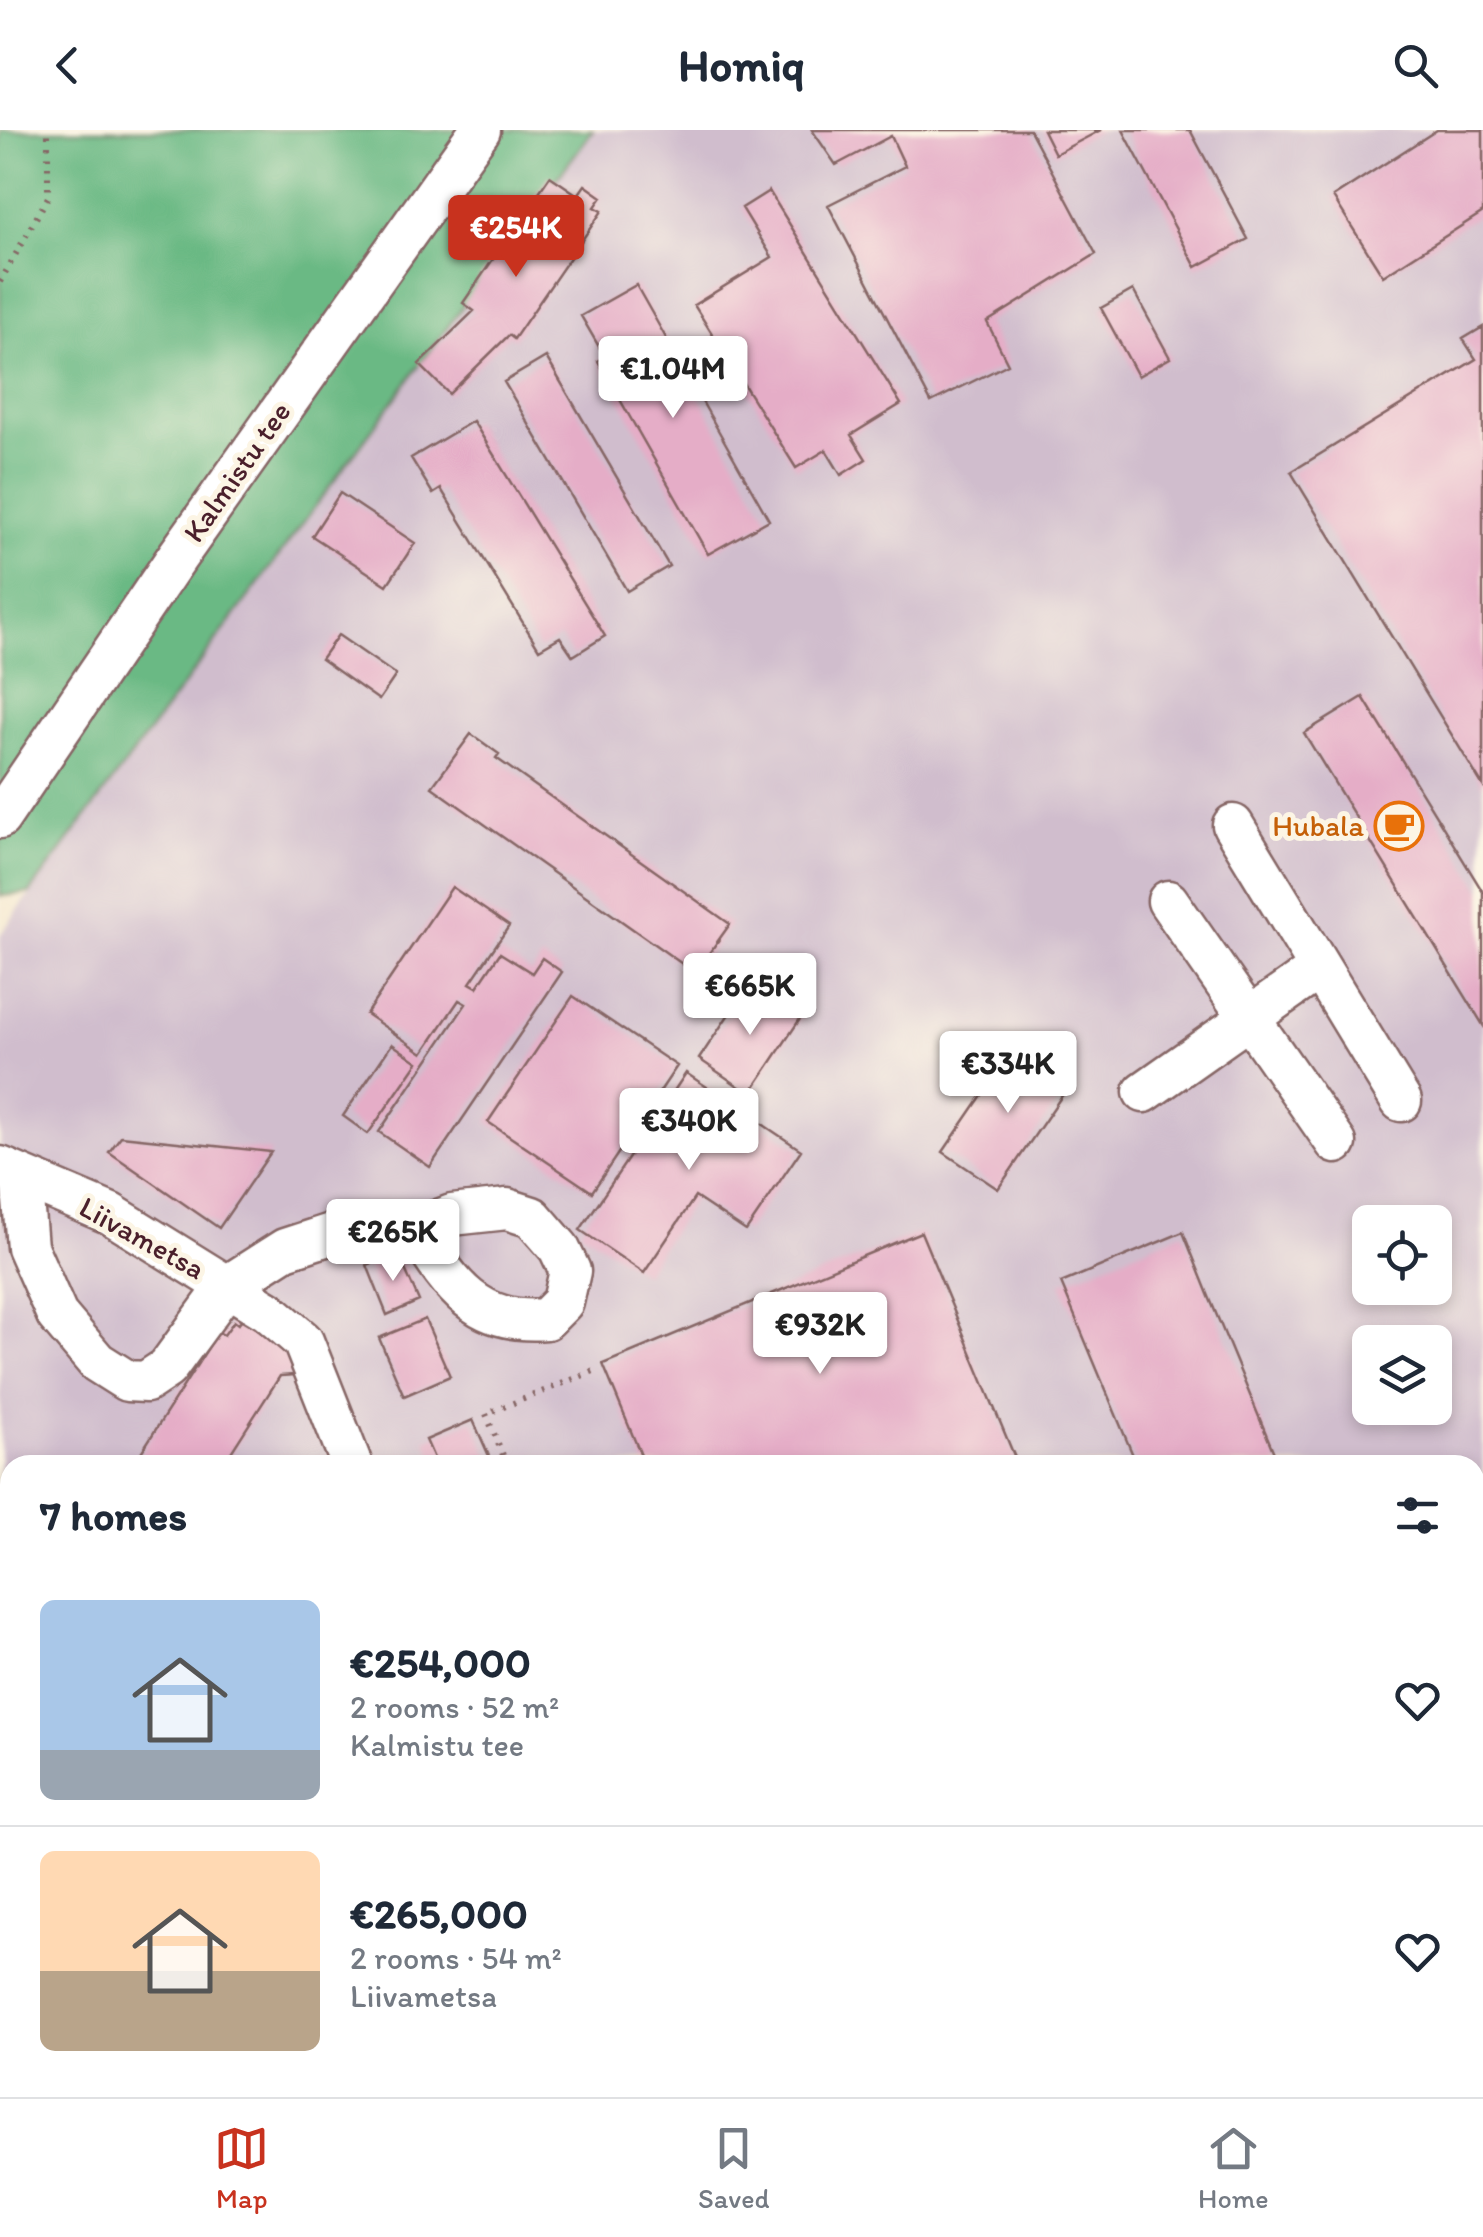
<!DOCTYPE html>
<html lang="en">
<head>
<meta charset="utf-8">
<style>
  body { margin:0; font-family:Itim,sans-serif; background:#f2f2f3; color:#1f2937; height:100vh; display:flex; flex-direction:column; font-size:38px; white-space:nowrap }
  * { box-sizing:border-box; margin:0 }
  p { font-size:32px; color:#747a83 }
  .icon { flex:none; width:55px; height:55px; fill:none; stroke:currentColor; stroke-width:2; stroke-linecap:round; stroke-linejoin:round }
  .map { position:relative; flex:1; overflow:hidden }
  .sheet { position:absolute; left:0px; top:1325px; width:1485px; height:642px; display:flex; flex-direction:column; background:#fff; border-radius:30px 30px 0 0; box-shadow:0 5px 15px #0003 }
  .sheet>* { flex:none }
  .controls { position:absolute; left:1352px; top:1075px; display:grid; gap:20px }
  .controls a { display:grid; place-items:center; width:100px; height:100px; border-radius:15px; background:#fff; box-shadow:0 5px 15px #0003; font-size:50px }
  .price { position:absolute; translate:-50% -85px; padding:0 22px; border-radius:10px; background:#fff; color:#222; font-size:32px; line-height:65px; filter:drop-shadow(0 2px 5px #0008) }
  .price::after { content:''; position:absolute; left:50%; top:60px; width:30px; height:22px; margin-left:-15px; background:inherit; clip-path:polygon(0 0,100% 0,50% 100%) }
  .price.active { background:#c8321e; color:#fff }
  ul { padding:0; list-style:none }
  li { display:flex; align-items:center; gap:30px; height:250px; padding:0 40px }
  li+li { border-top:2px solid #e0e1e3 }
  li span { display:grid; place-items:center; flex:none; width:280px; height:200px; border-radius:15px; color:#555 }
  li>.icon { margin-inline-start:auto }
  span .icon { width:120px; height:120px; fill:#fffc; stroke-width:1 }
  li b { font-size:42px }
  h2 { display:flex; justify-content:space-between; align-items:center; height:120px; padding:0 40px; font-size:42px }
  header { display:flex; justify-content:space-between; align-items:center; height:130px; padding:0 40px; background:#fff; font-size:45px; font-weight:700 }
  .dock { display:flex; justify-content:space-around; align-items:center; height:140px; border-top:2px solid #e0e1e3; background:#fff; font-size:28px; color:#747a83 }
  .dock a { display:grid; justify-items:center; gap:5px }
  .dock .active { color:#c8321e }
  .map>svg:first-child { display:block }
  .industrial { fill:#d0bdcd; fill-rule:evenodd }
  .forest { fill:#6ab984; stroke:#5a6c58; stroke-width:2.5 }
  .building { fill:#e5adc7 }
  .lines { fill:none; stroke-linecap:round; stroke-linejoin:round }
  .minor-casing { stroke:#866665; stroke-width:45 }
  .path { stroke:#866665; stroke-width:6; stroke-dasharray:2.5 8; stroke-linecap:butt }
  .minor { stroke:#fff; stroke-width:40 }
  .rail-casing { stroke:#4a1f2b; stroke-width:11 }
  .rail { stroke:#fcf5e5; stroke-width:8; stroke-dasharray:22; stroke-linecap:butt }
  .labels { text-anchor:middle; stroke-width:10; stroke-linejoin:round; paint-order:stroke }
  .street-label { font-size:30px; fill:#4a1f2b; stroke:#fcf5e5 }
  .food-label { font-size:30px; fill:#c56008; stroke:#fcf5e5; text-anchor:end }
</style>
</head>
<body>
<header><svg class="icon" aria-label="back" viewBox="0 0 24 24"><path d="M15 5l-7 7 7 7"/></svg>Homiq<svg class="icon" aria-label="search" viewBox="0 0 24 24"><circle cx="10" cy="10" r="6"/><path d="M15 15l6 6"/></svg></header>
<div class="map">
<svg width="1483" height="1967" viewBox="0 0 1483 1967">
  <rect width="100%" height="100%" fill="#fcf5e5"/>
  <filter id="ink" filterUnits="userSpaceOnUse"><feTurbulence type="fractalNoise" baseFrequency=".01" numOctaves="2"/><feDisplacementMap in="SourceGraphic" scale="20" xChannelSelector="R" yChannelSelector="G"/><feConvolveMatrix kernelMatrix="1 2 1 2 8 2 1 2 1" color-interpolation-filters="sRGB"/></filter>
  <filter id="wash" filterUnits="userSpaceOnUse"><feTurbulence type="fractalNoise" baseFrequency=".0048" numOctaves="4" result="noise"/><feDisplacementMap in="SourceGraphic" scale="40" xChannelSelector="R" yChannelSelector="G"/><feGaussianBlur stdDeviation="2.25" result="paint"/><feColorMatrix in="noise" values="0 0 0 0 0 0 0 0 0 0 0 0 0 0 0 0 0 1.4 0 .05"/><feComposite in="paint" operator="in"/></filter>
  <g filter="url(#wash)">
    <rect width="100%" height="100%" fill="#f5e9d0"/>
    <!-- industrial -->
    <path class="industrial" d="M593,0h890v1699l-8,3v-367h-1465v106l-10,-25v-611zM1370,1092h65v66h-65zM1370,1212h65v66h-65z
      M72,1958h855l-21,9h-833z"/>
    <!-- forest -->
    <path class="forest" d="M0,0h593l-563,763 -30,3z"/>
    <g id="blocks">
      <!-- building -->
      <path class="building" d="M812,0h218l66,124 -109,68 21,42 -77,38 -103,-197 77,-39 -14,-30 -55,29z
        M1043,0h58l-46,24z
        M1123,0h67l58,109 -52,28z
        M1437,0h46v82l-100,64 -50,-79z
        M550,46l28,19 7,-10 17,12 -7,10 7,4 -88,128 -5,-4 -60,59 -30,-30 55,-53 -11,-8z
        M769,61l132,213 -50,31 15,24 -25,16 -15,-25 -30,18 -102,-163 78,-48 -30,-49z
        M636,155l133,235 -61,34 -110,-193 7,-4 -24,-41z
        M1133,160l37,68 -32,18 -37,-68z
        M1483,197v459l-192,-314 185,-113 -13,-20z
        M546,227l123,209 -42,25 -123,-209z
        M473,291l132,215 -32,20 -13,-19 -21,12 -98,-160 -8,5 -22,-36z
        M340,363l75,50 -28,42 -75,-49z
        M338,505l58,40 -17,25 -58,-41z
        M1363,567l120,195v133l-179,-292z
        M471,604l28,20 -3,4 234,166 -35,49 -263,-186z
        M452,757l57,39 -39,57 7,4 23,-34 32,20 10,-15 20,14 -132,195 -51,-35 87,-128 -7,-4 -36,53 -57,-39z
        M751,851l51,35 -52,78 -51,-35z
        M573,866l104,70 -85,126 -104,-70z
        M392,914l26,18 -50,72 -25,-18z
        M1017,914l55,37 -74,108 -55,-37z
        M686,943l115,77 -55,81 -51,-34 -51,76 -64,-43z
        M121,1006l150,16 -52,76 -110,-76z
        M921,1102l97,233h-373l-42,-101z
        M1183,1102l27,67 69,166h-142l-76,-182z
        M398,1123l21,48 -32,14 -20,-50z
        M242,1189l48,32 5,24 -15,1 -57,89h-90l85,-133 6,3 10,-14 4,3z
        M425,1189l25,57 -46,20 -25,-58z
        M473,1290l20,45h-56l-11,-25z
        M1483,1568v35l-8,5v-36z
        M260,1958h227l-5,9h-228z"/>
    </g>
  </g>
  <g filter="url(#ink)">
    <use href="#blocks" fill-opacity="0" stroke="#866665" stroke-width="2.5"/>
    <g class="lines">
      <!-- minor casing -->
      <g class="minor-casing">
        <path id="minor" d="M0,688l177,-261 303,-427
          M1233,695l168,276
          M1168,771l168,242
          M1144,962l176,-124
          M0,1037l111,47 116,72 58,-37 49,-16 52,2 29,-6 37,-14 55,-6 25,8 27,31 11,23 -7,31 -17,17c-72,6 -96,-36 -131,-90
          M21,1046l6,71 30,68 40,47 30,19 19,1 21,-14 60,-82 41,25 35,30 49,124"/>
      </g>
      <!-- path -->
      <path class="path" d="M0,152l48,-85v-67
        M507,1335l-21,-51 113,-45
        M0,1822l7,145
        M750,1958l4,9
        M1093,1967l16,-9"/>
      <!-- minor -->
      <use href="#minor" class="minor"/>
      <!-- rail casing -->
      <g class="rail-casing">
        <path id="rail" d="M1475,1860l8,-6
          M1475,1899l8,-5
          M1310,1967l16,-9
          M1366,1967l16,-9"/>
      </g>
      <!-- rail -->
      <use href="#rail" class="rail"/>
    </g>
  </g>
  <!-- icons -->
  <defs>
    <g id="cafe-ring" transform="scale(2.5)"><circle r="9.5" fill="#fcf5e5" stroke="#e8710a" stroke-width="1.5"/><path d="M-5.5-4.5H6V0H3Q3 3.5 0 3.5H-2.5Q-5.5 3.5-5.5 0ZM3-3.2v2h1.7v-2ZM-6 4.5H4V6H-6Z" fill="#e8710a"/></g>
  </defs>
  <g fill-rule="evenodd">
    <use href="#cafe-ring" x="1399" y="696"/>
  </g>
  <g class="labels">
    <!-- street labels -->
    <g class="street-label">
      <text transform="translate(237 342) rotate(-55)" y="10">Kalmistu tee</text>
      <text transform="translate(142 1108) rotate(29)" y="10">Liivametsa</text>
    </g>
    <!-- food labels -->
    <g class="food-label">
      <text x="1364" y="706">Hubala</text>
    </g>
  </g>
</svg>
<div class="controls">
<a><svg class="icon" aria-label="locate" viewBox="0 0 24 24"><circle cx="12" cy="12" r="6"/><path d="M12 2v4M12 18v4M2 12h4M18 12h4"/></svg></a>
<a><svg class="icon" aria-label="layers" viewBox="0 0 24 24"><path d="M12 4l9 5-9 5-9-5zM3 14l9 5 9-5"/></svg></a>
</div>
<b class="price active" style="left:516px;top:150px">€254K</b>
<b class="price" style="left:673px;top:291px">€1.04M</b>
<b class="price" style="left:750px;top:908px">€665K</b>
<b class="price" style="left:1008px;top:986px">€334K</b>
<b class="price" style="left:689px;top:1043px">€340K</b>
<b class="price" style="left:393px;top:1154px">€265K</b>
<b class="price" style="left:820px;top:1247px">€932K</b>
<section class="sheet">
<h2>7 homes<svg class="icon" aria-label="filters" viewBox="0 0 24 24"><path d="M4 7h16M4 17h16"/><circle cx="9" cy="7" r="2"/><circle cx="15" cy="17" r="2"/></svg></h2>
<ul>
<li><span style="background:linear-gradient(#a9c7e8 75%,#9aa5b1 0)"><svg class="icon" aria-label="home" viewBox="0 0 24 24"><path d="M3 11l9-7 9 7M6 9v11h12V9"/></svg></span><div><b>€254,000</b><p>2 rooms · 52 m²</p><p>Kalmistu tee</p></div><svg class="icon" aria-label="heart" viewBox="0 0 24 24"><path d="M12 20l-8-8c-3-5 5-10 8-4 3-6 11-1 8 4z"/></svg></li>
<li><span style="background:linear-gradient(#ffd9b3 60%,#b9a48a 0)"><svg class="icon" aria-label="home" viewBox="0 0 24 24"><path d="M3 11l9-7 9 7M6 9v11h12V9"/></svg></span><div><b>€265,000</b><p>2 rooms · 54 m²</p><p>Liivametsa</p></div><svg class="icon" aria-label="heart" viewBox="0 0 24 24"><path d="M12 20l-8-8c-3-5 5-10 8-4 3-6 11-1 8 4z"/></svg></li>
</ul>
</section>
</div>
<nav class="dock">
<a class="active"><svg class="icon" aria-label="map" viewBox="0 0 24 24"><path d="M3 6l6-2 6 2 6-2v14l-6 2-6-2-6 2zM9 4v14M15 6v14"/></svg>Map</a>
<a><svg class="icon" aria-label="saved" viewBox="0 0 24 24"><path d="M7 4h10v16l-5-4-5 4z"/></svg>Saved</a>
<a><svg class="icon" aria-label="home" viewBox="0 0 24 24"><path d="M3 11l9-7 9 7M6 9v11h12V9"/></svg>Home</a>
</nav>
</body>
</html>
